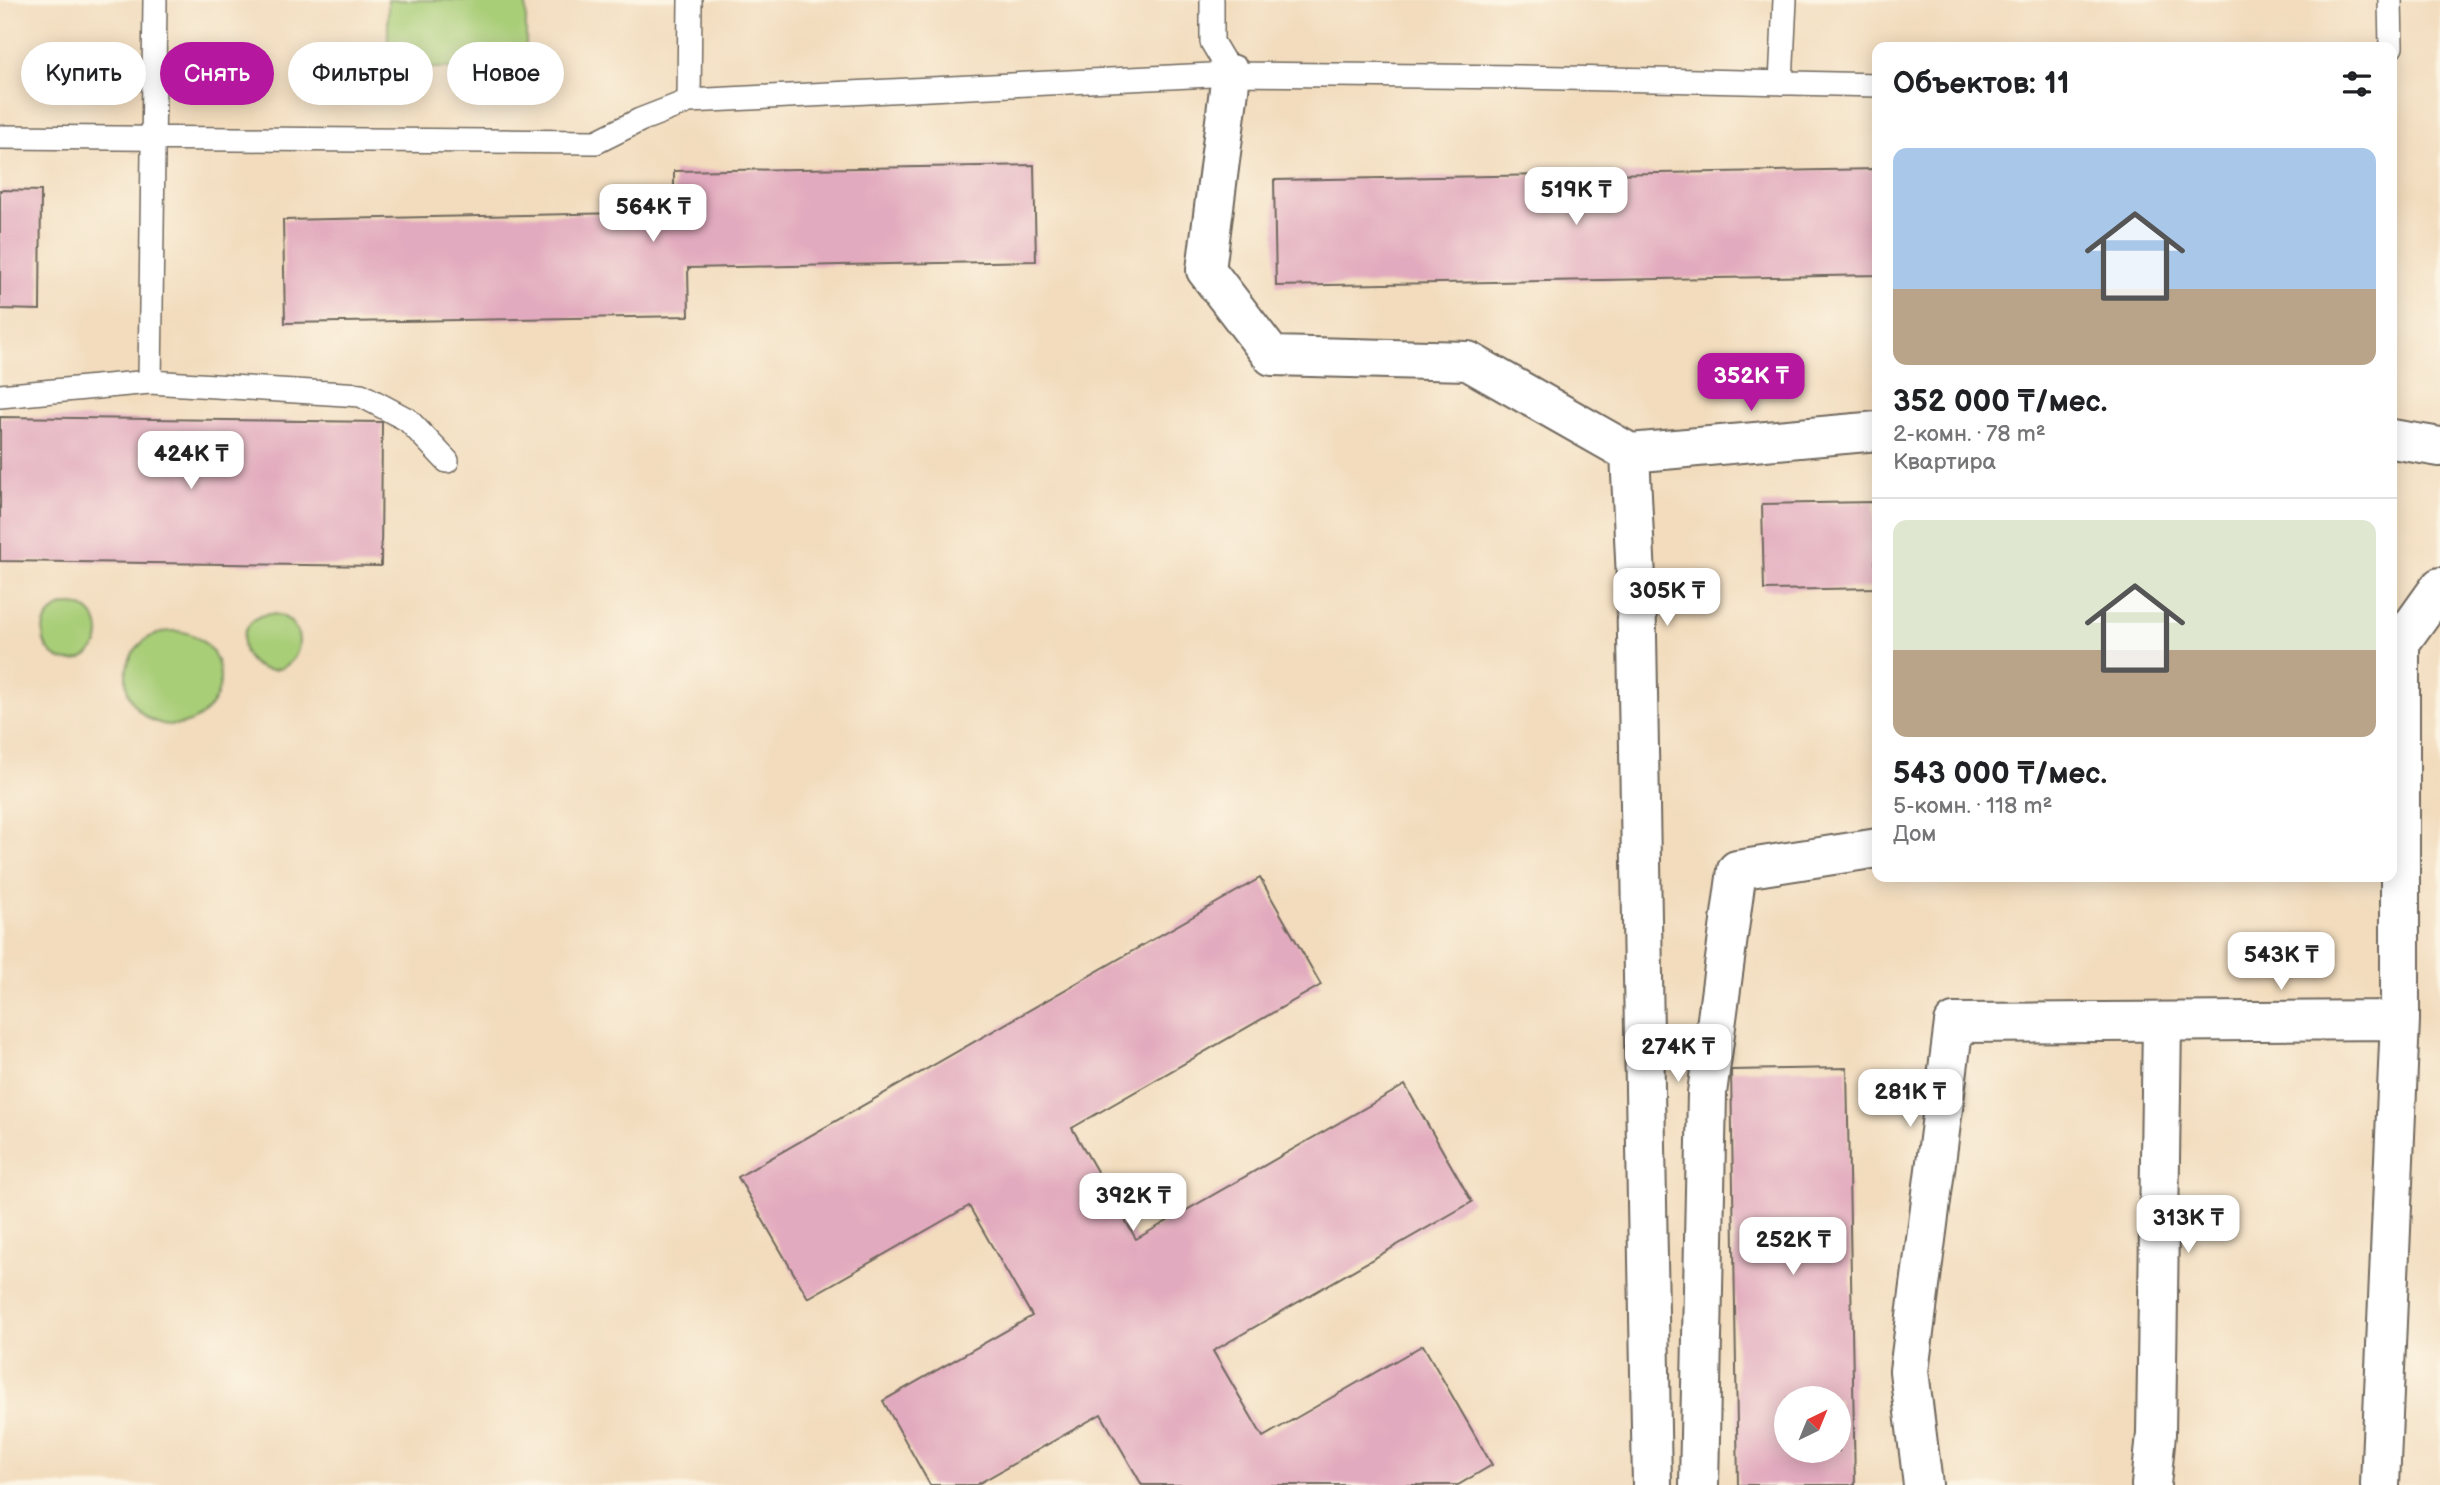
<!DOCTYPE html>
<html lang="ru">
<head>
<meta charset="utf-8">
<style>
  body { margin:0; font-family:"Balsamiq Sans",sans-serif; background:#f6f6f6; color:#202124; height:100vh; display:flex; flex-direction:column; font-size:26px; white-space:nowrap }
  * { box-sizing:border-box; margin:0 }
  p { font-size:23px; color:#757577 }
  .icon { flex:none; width:38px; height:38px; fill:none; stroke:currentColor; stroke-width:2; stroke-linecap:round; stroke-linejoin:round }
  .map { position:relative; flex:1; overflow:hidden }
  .panel { position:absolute; left:1872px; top:42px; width:525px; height:840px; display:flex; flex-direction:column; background:#fff; border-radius:14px; box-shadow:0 4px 18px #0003 }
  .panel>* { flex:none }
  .guide { position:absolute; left:21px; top:42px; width:665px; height:63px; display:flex; gap:14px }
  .needle { width:46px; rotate:43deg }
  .fabs { position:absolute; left:1774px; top:1386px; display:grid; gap:14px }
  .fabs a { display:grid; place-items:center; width:77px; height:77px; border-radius:50%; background:#fff; box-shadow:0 4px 18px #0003; font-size:35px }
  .price { position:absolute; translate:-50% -60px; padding:0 16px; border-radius:14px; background:#fff; color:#222; font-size:23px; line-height:46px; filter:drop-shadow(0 2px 4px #0008) }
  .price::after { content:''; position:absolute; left:50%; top:42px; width:21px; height:16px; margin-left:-10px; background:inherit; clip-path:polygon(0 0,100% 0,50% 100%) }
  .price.current { background:#b5179e; color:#fff }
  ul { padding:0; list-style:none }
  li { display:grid; align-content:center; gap:14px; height:371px; padding:0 21px }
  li+li { border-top:2px solid #e0e0e0 }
  li span { display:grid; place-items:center; height:217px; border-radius:14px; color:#555 }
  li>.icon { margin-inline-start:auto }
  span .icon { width:126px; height:126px; fill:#fffc; stroke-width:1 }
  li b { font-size:30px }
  h2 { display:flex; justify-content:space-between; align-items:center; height:84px; padding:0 21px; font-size:30px }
  .pill { padding:0 24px; border-radius:32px; background:#fff; box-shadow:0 4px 18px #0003; font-size:24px; line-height:63px }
  .pill.current { background:#b5179e; color:#fff }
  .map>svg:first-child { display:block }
  .green { fill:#a9ce78; stroke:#6a7c52; stroke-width:2 }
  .building { fill:#e2aabe; fill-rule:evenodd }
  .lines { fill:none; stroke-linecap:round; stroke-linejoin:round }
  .service-casing { stroke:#71695e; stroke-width:26 }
  .minor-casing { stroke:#71695e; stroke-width:42 }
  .service { stroke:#fff; stroke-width:23 }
  .minor { stroke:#fff; stroke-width:38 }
</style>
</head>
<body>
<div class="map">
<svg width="2440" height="1485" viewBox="0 0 2440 1485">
  <rect width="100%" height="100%" fill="#fcf5e5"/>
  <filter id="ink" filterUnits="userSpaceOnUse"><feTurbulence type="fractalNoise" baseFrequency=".0143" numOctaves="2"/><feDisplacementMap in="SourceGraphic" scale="14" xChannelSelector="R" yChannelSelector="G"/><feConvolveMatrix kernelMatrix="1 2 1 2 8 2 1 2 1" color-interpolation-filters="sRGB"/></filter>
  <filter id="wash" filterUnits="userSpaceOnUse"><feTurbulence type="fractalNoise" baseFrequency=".00686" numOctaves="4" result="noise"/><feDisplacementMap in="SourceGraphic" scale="28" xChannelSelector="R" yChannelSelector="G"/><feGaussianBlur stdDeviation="1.57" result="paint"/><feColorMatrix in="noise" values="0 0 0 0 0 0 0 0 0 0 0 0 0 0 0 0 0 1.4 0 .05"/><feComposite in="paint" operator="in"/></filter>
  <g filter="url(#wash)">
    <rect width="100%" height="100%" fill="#f2dcbd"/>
    <!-- green -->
    <path class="green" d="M388,0h138v68h-138z
      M43 633a28 28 0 1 1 56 0a28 28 0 1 1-56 0Z
      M243 642a28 28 0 1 1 56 0a28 28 0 1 1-56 0Z
      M126 678a47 47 0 1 1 94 0a47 47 0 1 1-94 0Z"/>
    <g id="blocks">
      <!-- building -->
      <path class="building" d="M1034,165l2,96 -348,7 1,48 -404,7 -2,-103 391,-8v-41z
        M1878,169v106l-602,11 -2,-106z
        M0,190l41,1 -1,119 -40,-1z
        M0,417l382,5 -1,144 -381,-5z
        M1874,502l2,86 -112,2 -2,-86z
        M1260,878l61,107 -249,143 64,111 269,-154 67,117 -259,149 50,86 160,-92 69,120 -34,20h-316l-41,-71 -125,71h-46l-47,-84 149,-85 -63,-110 -161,92 -70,-121z
        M1847,1068l8,417h-117l-7,-415zM1787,1398h52v53h-52z"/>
    </g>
  </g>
  <g filter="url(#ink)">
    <use href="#blocks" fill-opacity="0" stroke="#71695e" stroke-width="2"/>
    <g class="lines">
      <!-- service casing -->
      <g class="service-casing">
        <path id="service" d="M1212,0v42l19,32 289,3 358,8
          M2390,0l1,47
          M1781,83l4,-83
          M689,101l1,-101
          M0,137l596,5 44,-22 49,-19 542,-27
          M150,382l211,13 47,25 39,41
          M0,396l150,-14 5,-382"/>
      </g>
      <!-- minor casing -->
      <g class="minor-casing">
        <path id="minor" d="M1231,74l-25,196 66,86 196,5 162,92 6,126 16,906
          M2392,439l48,8
          M1630,453l248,-22
          M1699,1485l8,-392 30,-223 141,-22
          M1923,1485l-14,-114 45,-348 446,-3
          M2151,1485l5,-51 6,-412
          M2380,1485l20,-465v-377l40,-56"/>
      </g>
      <!-- service -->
      <use href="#service" class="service"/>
      <!-- minor -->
      <use href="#minor" class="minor"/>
    </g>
  </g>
</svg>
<div class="fabs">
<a><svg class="needle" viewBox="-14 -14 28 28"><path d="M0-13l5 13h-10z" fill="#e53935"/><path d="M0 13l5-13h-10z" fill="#757577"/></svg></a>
</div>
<b class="price" style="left:1576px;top:227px">519K ₸</b>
<b class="price" style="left:653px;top:244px">564K ₸</b>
<b class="price current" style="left:1751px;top:413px">352K ₸</b>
<b class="price" style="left:191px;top:491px">424K ₸</b>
<b class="price" style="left:1667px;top:628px">305K ₸</b>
<b class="price" style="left:2281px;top:992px">543K ₸</b>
<b class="price" style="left:1678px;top:1084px">274K ₸</b>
<b class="price" style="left:1910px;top:1129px">281K ₸</b>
<b class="price" style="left:1133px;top:1233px">392K ₸</b>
<b class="price" style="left:2188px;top:1255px">313K ₸</b>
<b class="price" style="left:1793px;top:1277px">252K ₸</b>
<div class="guide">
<a class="pill">Купить</a>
<a class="pill current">Снять</a>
<a class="pill">Фильтры</a>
<a class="pill">Новое</a>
</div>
<section class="panel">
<h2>Объектов: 11<svg class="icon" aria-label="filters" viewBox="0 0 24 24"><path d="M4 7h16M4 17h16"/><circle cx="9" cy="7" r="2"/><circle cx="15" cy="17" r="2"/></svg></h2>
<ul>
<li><span style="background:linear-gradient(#a9c7e8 65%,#b9a48a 0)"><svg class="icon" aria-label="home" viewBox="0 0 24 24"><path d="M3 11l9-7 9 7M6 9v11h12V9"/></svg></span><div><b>352 000 ₸/мес.</b><p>2-комн. · 78 m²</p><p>Квартира</p></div></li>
<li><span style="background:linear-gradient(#dfe7d0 60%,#b9a48a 0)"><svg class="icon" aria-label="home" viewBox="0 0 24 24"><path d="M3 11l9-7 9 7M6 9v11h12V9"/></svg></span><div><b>543 000 ₸/мес.</b><p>5-комн. · 118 m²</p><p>Дом</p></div></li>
</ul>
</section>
</div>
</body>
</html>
